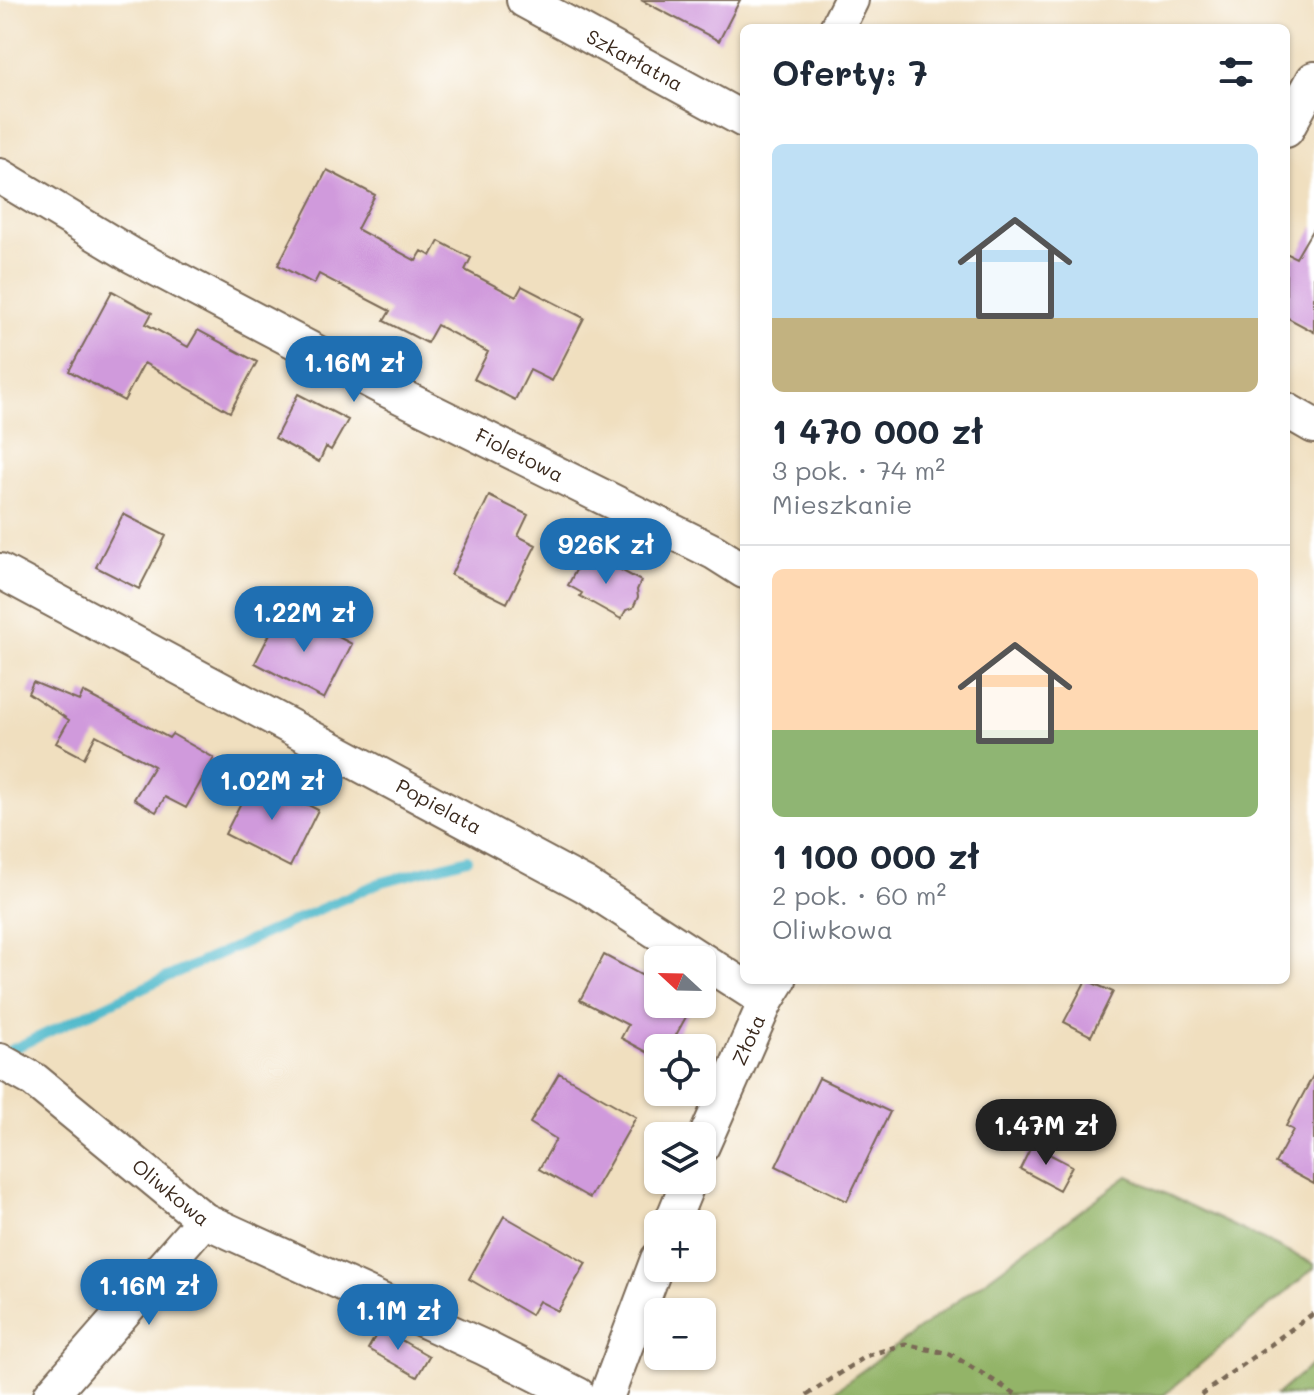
<!DOCTYPE html>
<html lang="pl">
<head>
<meta charset="utf-8">
<style>
  body { margin:0; font-family:Mali,sans-serif; background:#f6f6f7; color:#1f2937; height:100vh; display:flex; flex-direction:column; font-size:30px; white-space:nowrap }
  * { box-sizing:border-box; margin:0 }
  p { font-size:26px; color:#747a83 }
  .icon { flex:none; width:44px; height:44px; fill:none; stroke:currentColor; stroke-width:2; stroke-linecap:round; stroke-linejoin:round }
  .map { position:relative; flex:1; overflow:hidden }
  .drawer { position:absolute; left:740px; top:24px; width:550px; height:960px; display:flex; flex-direction:column; background:#fff; border-radius:12px; box-shadow:0 2px 6px #0004 }
  .drawer>* { flex:none }
  .needle { width:52px; rotate:292deg }
  .controls { position:absolute; left:644px; top:946px; display:grid; gap:16px }
  .controls a { display:grid; place-items:center; width:72px; height:72px; border-radius:12px; background:#fff; box-shadow:0 2px 6px #0004; font-size:40px }
  .price { position:absolute; translate:-50% -68px; padding:0 18px; border-radius:28px; background:#1f6fb2; color:#fff; font-size:26px; line-height:52px; filter:drop-shadow(0 2px 4px #0008) }
  .price::after { content:''; position:absolute; left:50%; top:48px; width:24px; height:18px; margin-left:-12px; background:inherit; clip-path:polygon(0 0,100% 0,50% 100%) }
  .price.current { background:#222; color:#fff }
  ul { padding:0; list-style:none }
  li { display:grid; align-content:center; gap:16px; height:424px; padding:0 32px }
  li+li { border-top:2px solid #e0e1e3 }
  li span { display:grid; place-items:center; height:248px; border-radius:12px; color:#555 }
  li>.icon { margin-inline-start:auto }
  span .icon { width:144px; height:144px; fill:#fffc; stroke-width:1 }
  li b { font-size:34px }
  h2 { display:flex; justify-content:space-between; align-items:center; height:96px; padding:0 32px; font-size:34px }
  .map>svg:first-child { display:block }
  .forest { fill:#93b468; stroke:#676f43; stroke-width:2 }
  .lines { fill:none; stroke-linecap:round; stroke-linejoin:round }
  .stream { stroke:#4fb9cb; stroke-width:10 }
  .building { fill:#d09adc }
  .minor-casing { stroke:#7a6956; stroke-width:38 }
  .path { stroke:#7a6956; stroke-width:5; stroke-dasharray:6 6; stroke-linecap:butt }
  .minor { stroke:#fff; stroke-width:34 }
  .labels { text-anchor:middle; stroke-width:7; stroke-linejoin:round; paint-order:stroke }
  .street-label { font-size:20px; fill:#3b2a1e; stroke:#fff }
</style>
</head>
<body>
<div class="map">
<svg width="1314" height="1395" viewBox="0 0 1314 1395">
  <rect width="100%" height="100%" fill="#fff"/>
  <filter id="ink" filterUnits="userSpaceOnUse"><feTurbulence type="fractalNoise" baseFrequency=".0125" numOctaves="2"/><feDisplacementMap in="SourceGraphic" scale="16" xChannelSelector="R" yChannelSelector="G"/><feConvolveMatrix kernelMatrix="1 2 1 2 8 2 1 2 1" color-interpolation-filters="sRGB"/></filter>
  <filter id="wash" filterUnits="userSpaceOnUse"><feTurbulence type="fractalNoise" baseFrequency=".006" numOctaves="4" result="noise"/><feDisplacementMap in="SourceGraphic" scale="32" xChannelSelector="R" yChannelSelector="G"/><feGaussianBlur stdDeviation="1.8" result="paint"/><feColorMatrix in="noise" values="0 0 0 0 0 0 0 0 0 0 0 0 0 0 0 0 0 1.4 0 .05"/><feComposite in="paint" operator="in"/></filter>
  <g filter="url(#wash)">
    <rect width="100%" height="100%" fill="#f0dfbf"/>
    <!-- forest -->
    <path class="forest" d="M1128,1176l186,88v4l-150,127h-335z
      M1314,1363v32h-38z"/>
    <g class="lines">
      <!-- stream -->
      <path class="stream" d="M2,1054l147,-69 230,-102 89,-24"/>
    </g>
    <g id="blocks">
      <!-- building -->
      <path class="building" d="M641,0h99l-21,41z
        M327,170l48,25 -18,34 59,32 6,-10 9,5 8,-15 32,17 -6,12 51,27 6,-11 62,32 -32,63 -22,-11 -15,30 -41,-21 14,-27 -51,-27 -10,18 -43,-22 6,-10 -71,-37 -5,10 -36,-19z
        M1314,227v105l-28,-15v-64l10,5z
        M112,291l40,22 -6,11 42,23 10,-17 59,32 -27,50 -86,-49 -20,38 -55,-30z
        M298,394l50,26 -17,30 -5,-3 -7,15 -44,-24z
        M489,496l39,19 -10,21 18,9 -29,58 -56,-28z
        M123,514l43,22 -27,53 -43,-22z
        M584,555l14,8 3,-4 40,22 -4,9 1,7 -5,11 -7,2 -5,9 -41,-23 2,-3 -14,-8z
        M283,608l69,36 -28,55 -69,-36z
        M33,682l46,19 4,-9 86,46 3,-4 42,24 -28,50 -21,-11 -9,15 -22,-13 20,-33 -58,-31 -12,23 -28,-15 13,-23 -41,-27z
        M254,777l64,33 -28,57 -65,-33z
        M604,955l54,29v20h35l-24,44h-11v10l-37,-20 7,-13 -48,-25z
        M1086,980l27,12 -22,44 -27,-14z
        M559,1073l77,44 -46,81 -51,-29 17,-30 -26,-16z
        M1314,1074v110l-39,-21 18,-33 -7,-4z
        M819,1078l71,34 -43,89 -71,-35z
        M1032,1145l40,21 -13,24 -39,-21z
        M504,1216l82,47 -28,48 -19,-10 -8,14 -62,-36z
        M380,1328l49,28 -12,21 -49,-28z"/>
    </g>
  </g>
  <g filter="url(#ink)">
    <use href="#blocks" fill-opacity="0" stroke="#7a6956" stroke-width="2"/>
    <g class="lines">
      <!-- minor casing -->
      <g class="minor-casing">
        <g id="minor">
          <path id="s1" d="M524,0l220,120"/>
          <path d="M837,28l14,-28"/>
          <path d="M1286,130l28,-51"/>
          <path id="s2" d="M0,176l133,80 249,131 332,165 30,19"/>
          <path d="M1286,410l28,16"/>
          <path id="s3" d="M0,571l585,314 116,75"/>
          <path d="M702,960l64,41"/>
          <path id="s4" d="M0,1061l34,19 170,140 281,128 93,47"/>
          <path id="s5" d="M702,1146l64,-145 13,-21"/>
          <path d="M671,1224l18,-44"/>
          <path d="M51,1395l153,-175"/>
          <path d="M607,1395l51,-136"/>
        </g>
      </g>
      <!-- path -->
      <path class="path" d="M807,1395l59,-39 39,-12 45,10 67,41
        M1201,1395l113,-82"/>
      <!-- minor -->
      <use href="#minor" class="minor"/>
    </g>
  </g>
  <g class="labels">
    <!-- street labels -->
    <g class="street-label">
      <text dy="7" stroke="none"><textPath href="#s1" startOffset="126">Szkarłatna</textPath></text>
      <text dy="7" stroke="none"><textPath href="#s2" startOffset="590">Fioletowa</textPath></text>
      <text dy="7" stroke="none"><textPath href="#s3" startOffset="498">Popielata</textPath></text>
      <text dy="7" stroke="none"><textPath href="#s5" startOffset="116">Złota</textPath></text>
      <text dy="7" stroke="none"><textPath href="#s4" startOffset="216">Oliwkowa</textPath></text>
    </g>
  </g>
</svg>
<div class="controls">
<a><svg class="needle" viewBox="-14 -14 28 28"><path d="M0-13l5 13h-10z" fill="#e53935"/><path d="M0 13l5-13h-10z" fill="#747a83"/></svg></a>
<a><svg class="icon" aria-label="locate" viewBox="0 0 24 24"><circle cx="12" cy="12" r="6"/><path d="M12 2v4M12 18v4M2 12h4M18 12h4"/></svg></a>
<a><svg class="icon" aria-label="layers" viewBox="0 0 24 24"><path d="M12 4l9 5-9 5-9-5zM3 14l9 5 9-5"/></svg></a>
<a>+</a>
<a>−</a>
</div>
<b class="price" style="left:354px;top:404px">1.16M zł</b>
<b class="price" style="left:606px;top:586px">926K zł</b>
<b class="price" style="left:304px;top:654px">1.22M zł</b>
<b class="price" style="left:272px;top:822px">1.02M zł</b>
<b class="price current" style="left:1046px;top:1167px">1.47M zł</b>
<b class="price" style="left:149px;top:1327px">1.16M zł</b>
<b class="price" style="left:398px;top:1352px">1.1M zł</b>
<section class="drawer">
<h2>Oferty: 7<svg class="icon" aria-label="filters" viewBox="0 0 24 24"><path d="M4 7h16M4 17h16"/><circle cx="9" cy="7" r="2"/><circle cx="15" cy="17" r="2"/></svg></h2>
<ul>
<li><span style="background:linear-gradient(#bfe0f5 70%,#c2b280 0)"><svg class="icon" aria-label="home" viewBox="0 0 24 24"><path d="M3 11l9-7 9 7M6 9v11h12V9"/></svg></span><div><b>1 470 000 zł</b><p>3 pok. · 74 m²</p><p>Mieszkanie</p></div></li>
<li><span style="background:linear-gradient(#ffd9b3 65%,#8fb573 0)"><svg class="icon" aria-label="home" viewBox="0 0 24 24"><path d="M3 11l9-7 9 7M6 9v11h12V9"/></svg></span><div><b>1 100 000 zł</b><p>2 pok. · 60 m²</p><p>Oliwkowa</p></div></li>
</ul>
</section>
</div>
</body>
</html>
